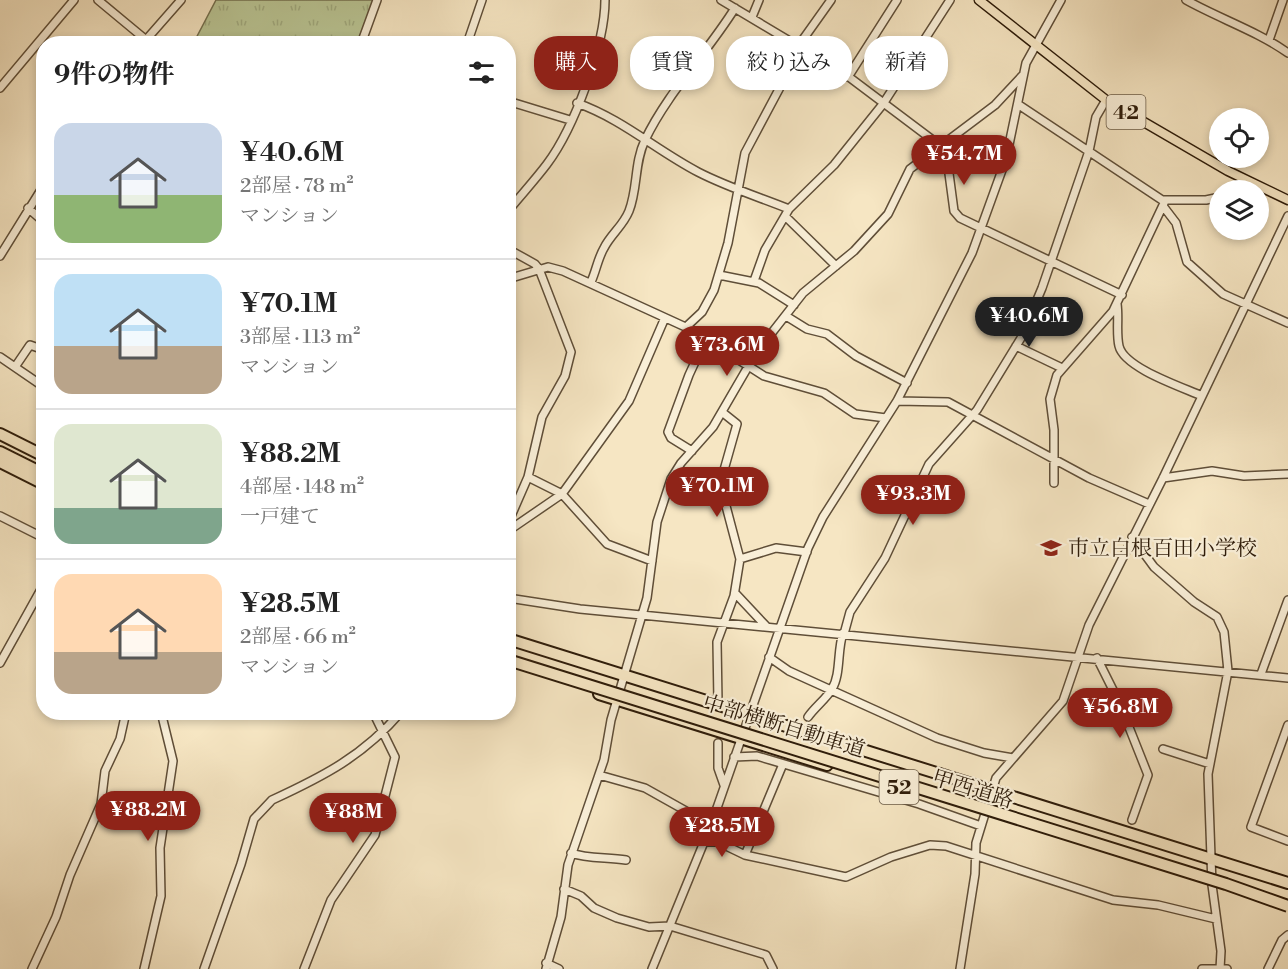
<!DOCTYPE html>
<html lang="ja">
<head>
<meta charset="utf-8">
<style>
  body { margin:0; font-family:"Libre Bodoni","Noto Serif JP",serif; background:#f2f2f2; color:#222; height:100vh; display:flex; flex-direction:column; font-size:22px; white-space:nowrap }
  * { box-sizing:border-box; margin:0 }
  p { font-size:20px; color:#767676 }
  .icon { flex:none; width:33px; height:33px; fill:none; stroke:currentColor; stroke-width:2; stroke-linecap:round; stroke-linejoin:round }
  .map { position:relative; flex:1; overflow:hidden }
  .drawer { position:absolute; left:36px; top:36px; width:480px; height:684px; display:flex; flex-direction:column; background:#fff; border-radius:24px; box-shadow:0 3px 9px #0003 }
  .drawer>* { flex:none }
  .hud { position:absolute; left:534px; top:36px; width:570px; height:54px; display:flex; gap:12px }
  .fabs { position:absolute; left:1209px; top:108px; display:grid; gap:12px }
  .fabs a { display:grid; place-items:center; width:60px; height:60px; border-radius:50%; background:#fff; box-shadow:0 3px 9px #0003; font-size:30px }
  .price { position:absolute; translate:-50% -51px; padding:0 14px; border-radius:21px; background:#8f2418; color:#fff; font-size:20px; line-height:39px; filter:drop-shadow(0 2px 3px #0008) }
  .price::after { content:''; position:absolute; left:50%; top:36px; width:18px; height:14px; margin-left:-9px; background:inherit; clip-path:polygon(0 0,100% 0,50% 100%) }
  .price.on { background:#222; color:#fff }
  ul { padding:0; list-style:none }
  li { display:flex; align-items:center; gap:18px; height:150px; padding:0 18px }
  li+li { border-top:2px solid #e0e0e0 }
  li span { display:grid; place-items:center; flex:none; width:168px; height:120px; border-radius:18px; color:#555 }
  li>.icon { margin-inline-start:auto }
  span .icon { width:72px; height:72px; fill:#fffc; stroke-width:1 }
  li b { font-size:26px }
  h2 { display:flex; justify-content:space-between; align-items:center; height:72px; padding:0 18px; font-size:26px }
  .chip { padding:0 21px; border-radius:24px; background:#fff; box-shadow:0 3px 9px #0003; font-size:21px; line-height:54px }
  .chip.on { background:#8f2418; color:#fff }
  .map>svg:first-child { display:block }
  .park { fill:url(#park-tufts); stroke:#74704f; stroke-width:1.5 }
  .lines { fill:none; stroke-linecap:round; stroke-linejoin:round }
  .minor-casing { stroke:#5f4e38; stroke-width:10 }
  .major-casing { stroke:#2d1b09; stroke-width:11 }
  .highway-casing { stroke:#2d1b09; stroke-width:14 }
  .minor { stroke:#f9efd8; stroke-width:7 }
  .major { stroke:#f6e6c3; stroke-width:8 }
  .highway { stroke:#f6e6c3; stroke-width:10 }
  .highway-bridge-casing { stroke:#2d1b09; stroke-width:14; stroke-linecap:butt }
  .highway-bridge { stroke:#f6e6c3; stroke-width:10 }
  .labels { text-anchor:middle; stroke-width:4.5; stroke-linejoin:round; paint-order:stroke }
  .shield { fill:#f9efd8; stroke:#6a5b47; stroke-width:1.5 }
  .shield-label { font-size:20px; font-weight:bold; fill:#2d1b09 }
  .poi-label { font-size:21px; fill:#2d1b09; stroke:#f9efd8; text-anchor:start }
  .street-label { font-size:21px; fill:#2d1b09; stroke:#f9efd8 }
</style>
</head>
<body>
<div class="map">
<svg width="1288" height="969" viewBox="0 0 1288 969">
  <defs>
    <pattern id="park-tufts" width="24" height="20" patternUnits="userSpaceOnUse" patternTransform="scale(1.5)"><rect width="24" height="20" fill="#bac695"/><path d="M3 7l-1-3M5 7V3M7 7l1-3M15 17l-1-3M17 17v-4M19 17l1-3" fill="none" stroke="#a0aa7f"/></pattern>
  </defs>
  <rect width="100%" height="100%" fill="#f6e6c3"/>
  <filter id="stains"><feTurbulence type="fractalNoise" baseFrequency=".00333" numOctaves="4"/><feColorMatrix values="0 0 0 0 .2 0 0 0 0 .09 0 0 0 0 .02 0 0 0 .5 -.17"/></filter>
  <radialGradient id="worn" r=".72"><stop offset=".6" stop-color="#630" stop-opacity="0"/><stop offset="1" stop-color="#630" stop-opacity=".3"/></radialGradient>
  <!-- park -->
  <path class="park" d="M216,0h158l-17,43 -164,1z"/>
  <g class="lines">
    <!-- minor casing -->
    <g class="minor-casing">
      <path id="minor" d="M98,0l53,44
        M721,0l124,74 97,73
        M1186,0c34,19 71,31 102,53
        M752,17l7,-17
        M1269,40l14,-40
        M145,41l36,-41
        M361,44l16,-44
        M467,44l15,-44
        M799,45l32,-45
        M848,77l49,-77
        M0,88l74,-88
        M508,101l62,19
        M577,103c45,16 79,47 121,69 29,15 61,25 91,37
        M1019,105l143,95h44l14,-3
        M941,148l7,18 6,45 6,7 162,77
        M1242,190l13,-4
        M1163,206l13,17 11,39 36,32 65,29
        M28,208l16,14
        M508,211c13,-16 27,-31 39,-47 27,-36 58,-119 58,-164
        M785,216l51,50
        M508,249l27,15 4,5 32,83 -6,24 -23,41 -14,60 34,17 45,50 45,17
        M0,256l44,-71
        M719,275l40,8 35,22
        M508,279l40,-12 15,4 129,59 72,46 60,17 31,21 31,4
        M754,281l11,-31 24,-41 45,-44 49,-61 67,-104
        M591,282c5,-11 7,-24 13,-34 7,-14 19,-22 25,-37 9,-23 5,-48 16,-71 23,-48 62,-87 90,-132
        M1117,304c2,14 -1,29 2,42 5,22 63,41 83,50
        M786,316l21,13 20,5 29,22 51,27
        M686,327l16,-15 12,-22 14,-47 17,-90 57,-107
        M1016,346l46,22
        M0,357l44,30
        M15,367l15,-22 14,5
        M897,401l51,1 141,76 60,26
        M692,451l-21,-13 -3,-6 21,-57 17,-37
        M1163,478l49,-7 32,5 44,-2
        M1054,483v-53l-4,-31 7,-24 56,-64 52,-110
        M0,516l44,22
        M508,523l20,-46
        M508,531l54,-37 67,-93 35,-81
        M1132,537l22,30 40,35 23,15 7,15 4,39 -20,103 4,111 9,66 -1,18
        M740,559l36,-11 31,4
        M735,593l31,33
        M508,598l72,11 708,69
        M844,634l6,-22 35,-54 44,-94 48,-54 44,-72 21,-50 47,-137 7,-34 10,-17
        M769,657l20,14 148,67 47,15 29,5
        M1097,658l22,44 29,73 -16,45
        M0,663l44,-79
        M1261,674l27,-74
        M718,702l-1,-60 17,-46 6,-37 -14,-53 -4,-29 15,-53 -15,-12
        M808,717c7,-10 18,-18 24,-28 9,-15 5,-38 11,-56
        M1288,725l-37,102 37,14
        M718,743v25l6,17
        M1163,749l47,15
        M734,757l23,-1 162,48 62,22
        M599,775l46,13 66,37
        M704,842h14l27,13 101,22 45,-20 39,-12 16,1 167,54 45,5 58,14
        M571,853c16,6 37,4 55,7
        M745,855l38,-91
        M564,889l17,7 13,12 23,10 32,9 21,-1 96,29 7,14
        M546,963l13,6
        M32,969l24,-52 14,-42 31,-71 4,-33 15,-32 6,-27
        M144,969l17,-73 -1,-48 13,-87 -12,-49
        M204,969l37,-105 13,-45 18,-19c52,-24 91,-44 129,-88
        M304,969l27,-69 44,-65 20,-78 -22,-45
        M546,969l15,-52 7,-52 36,-105 7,-40 36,-122 10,-76 14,-43 10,-16 32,-36 43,-74 47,-60 51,-42 34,-37 22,-45 85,-64 27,-29
        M652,969l59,-144 97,-277 15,-31 74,-116 75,-148 34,-94 20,-96 35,-63
        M960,969l15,-95 1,-31 20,-65 67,-77 26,-76 74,-147 125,-262
        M1202,969h25
        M1268,969l14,-29 6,-5"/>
    </g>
    <!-- major casing -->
    <g class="major-casing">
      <path id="major" d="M979,0l127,100 122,71 60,29"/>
    </g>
    <!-- highway casing -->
    <g class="highway-casing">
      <path id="highway" d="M0,434l44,22
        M0,452l44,22
        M0,462l44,22
        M508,639l780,244
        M599,694l228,71"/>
    </g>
    <!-- minor -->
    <use href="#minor" class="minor"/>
    <!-- major -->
    <use href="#major" class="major"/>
    <!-- highway -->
    <use href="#highway" class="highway"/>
    <!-- highway-bridge casing -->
    <g class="highway-bridge-casing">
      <path id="highway-bridge" d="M508,660l718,224 62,22"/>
    </g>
    <!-- highway-bridge -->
    <use href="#highway-bridge" class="highway-bridge"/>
  </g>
  <!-- icons -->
  <defs>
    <g id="school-bare" transform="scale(1.62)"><path d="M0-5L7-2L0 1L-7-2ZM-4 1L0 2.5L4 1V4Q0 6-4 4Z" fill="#8f2418" stroke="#f9efd8" stroke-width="2.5" paint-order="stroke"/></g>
  </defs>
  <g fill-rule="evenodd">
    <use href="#school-bare" x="1051" y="548"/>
  </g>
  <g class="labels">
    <!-- shield labels -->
    <g class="shield">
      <rect x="1106.5" y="95" width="39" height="34" rx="4.5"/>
      <rect x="879.5" y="770" width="39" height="34" rx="4.5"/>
    </g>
    <g class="shield-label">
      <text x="1126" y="119">42</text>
      <text x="899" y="794">52</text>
    </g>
    <!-- poi labels -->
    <g class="poi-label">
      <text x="1068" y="555">市立白根百田小学校</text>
    </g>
    <!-- street labels -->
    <g class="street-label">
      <text transform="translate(784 726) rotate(17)" y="7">中部横断自動車道</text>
      <text transform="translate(973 789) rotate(17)" y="7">甲西道路</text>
    </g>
  </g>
  <rect width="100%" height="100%" filter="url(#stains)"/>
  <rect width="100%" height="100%" fill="url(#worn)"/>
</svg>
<div class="fabs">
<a><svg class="icon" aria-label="locate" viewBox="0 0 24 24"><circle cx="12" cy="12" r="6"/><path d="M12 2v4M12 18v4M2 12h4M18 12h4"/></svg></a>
<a><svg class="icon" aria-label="layers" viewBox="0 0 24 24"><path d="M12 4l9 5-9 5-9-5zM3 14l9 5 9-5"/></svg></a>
</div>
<b class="price" style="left:964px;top:186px">¥54.7M</b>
<b class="price on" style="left:1029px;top:348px">¥40.6M</b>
<b class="price" style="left:727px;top:377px">¥73.6M</b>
<b class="price" style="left:717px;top:518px">¥70.1M</b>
<b class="price" style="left:913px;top:526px">¥93.3M</b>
<b class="price" style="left:1120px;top:739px">¥56.8M</b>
<b class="price" style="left:148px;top:842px">¥88.2M</b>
<b class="price" style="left:353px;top:844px">¥88M</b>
<b class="price" style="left:722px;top:858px">¥28.5M</b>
<div class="hud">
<a class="chip on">購入</a>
<a class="chip">賃貸</a>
<a class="chip">絞り込み</a>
<a class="chip">新着</a>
</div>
<section class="drawer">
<h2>9件の物件<svg class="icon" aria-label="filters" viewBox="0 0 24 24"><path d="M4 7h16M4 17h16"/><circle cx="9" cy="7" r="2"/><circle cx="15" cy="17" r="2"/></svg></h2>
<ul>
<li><span style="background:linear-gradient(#c9d6e8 60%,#8fb573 0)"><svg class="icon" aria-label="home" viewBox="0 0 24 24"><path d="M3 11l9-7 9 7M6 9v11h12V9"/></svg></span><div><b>¥40.6M</b><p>2部屋 · 78 m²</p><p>マンション</p></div></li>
<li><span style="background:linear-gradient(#bfe0f5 60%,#b9a48a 0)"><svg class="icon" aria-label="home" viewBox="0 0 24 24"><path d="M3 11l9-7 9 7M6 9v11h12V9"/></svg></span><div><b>¥70.1M</b><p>3部屋 · 113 m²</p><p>マンション</p></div></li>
<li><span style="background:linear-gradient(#dfe7d0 70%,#7fa58c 0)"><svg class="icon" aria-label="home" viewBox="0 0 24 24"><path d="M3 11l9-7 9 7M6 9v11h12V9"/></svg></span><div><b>¥88.2M</b><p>4部屋 · 148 m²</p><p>一戸建て</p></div></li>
<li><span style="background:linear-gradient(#ffd9b3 65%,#b9a48a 0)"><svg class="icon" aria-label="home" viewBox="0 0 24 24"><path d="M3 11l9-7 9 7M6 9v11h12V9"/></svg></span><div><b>¥28.5M</b><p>2部屋 · 66 m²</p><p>マンション</p></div></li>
</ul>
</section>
</div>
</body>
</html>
